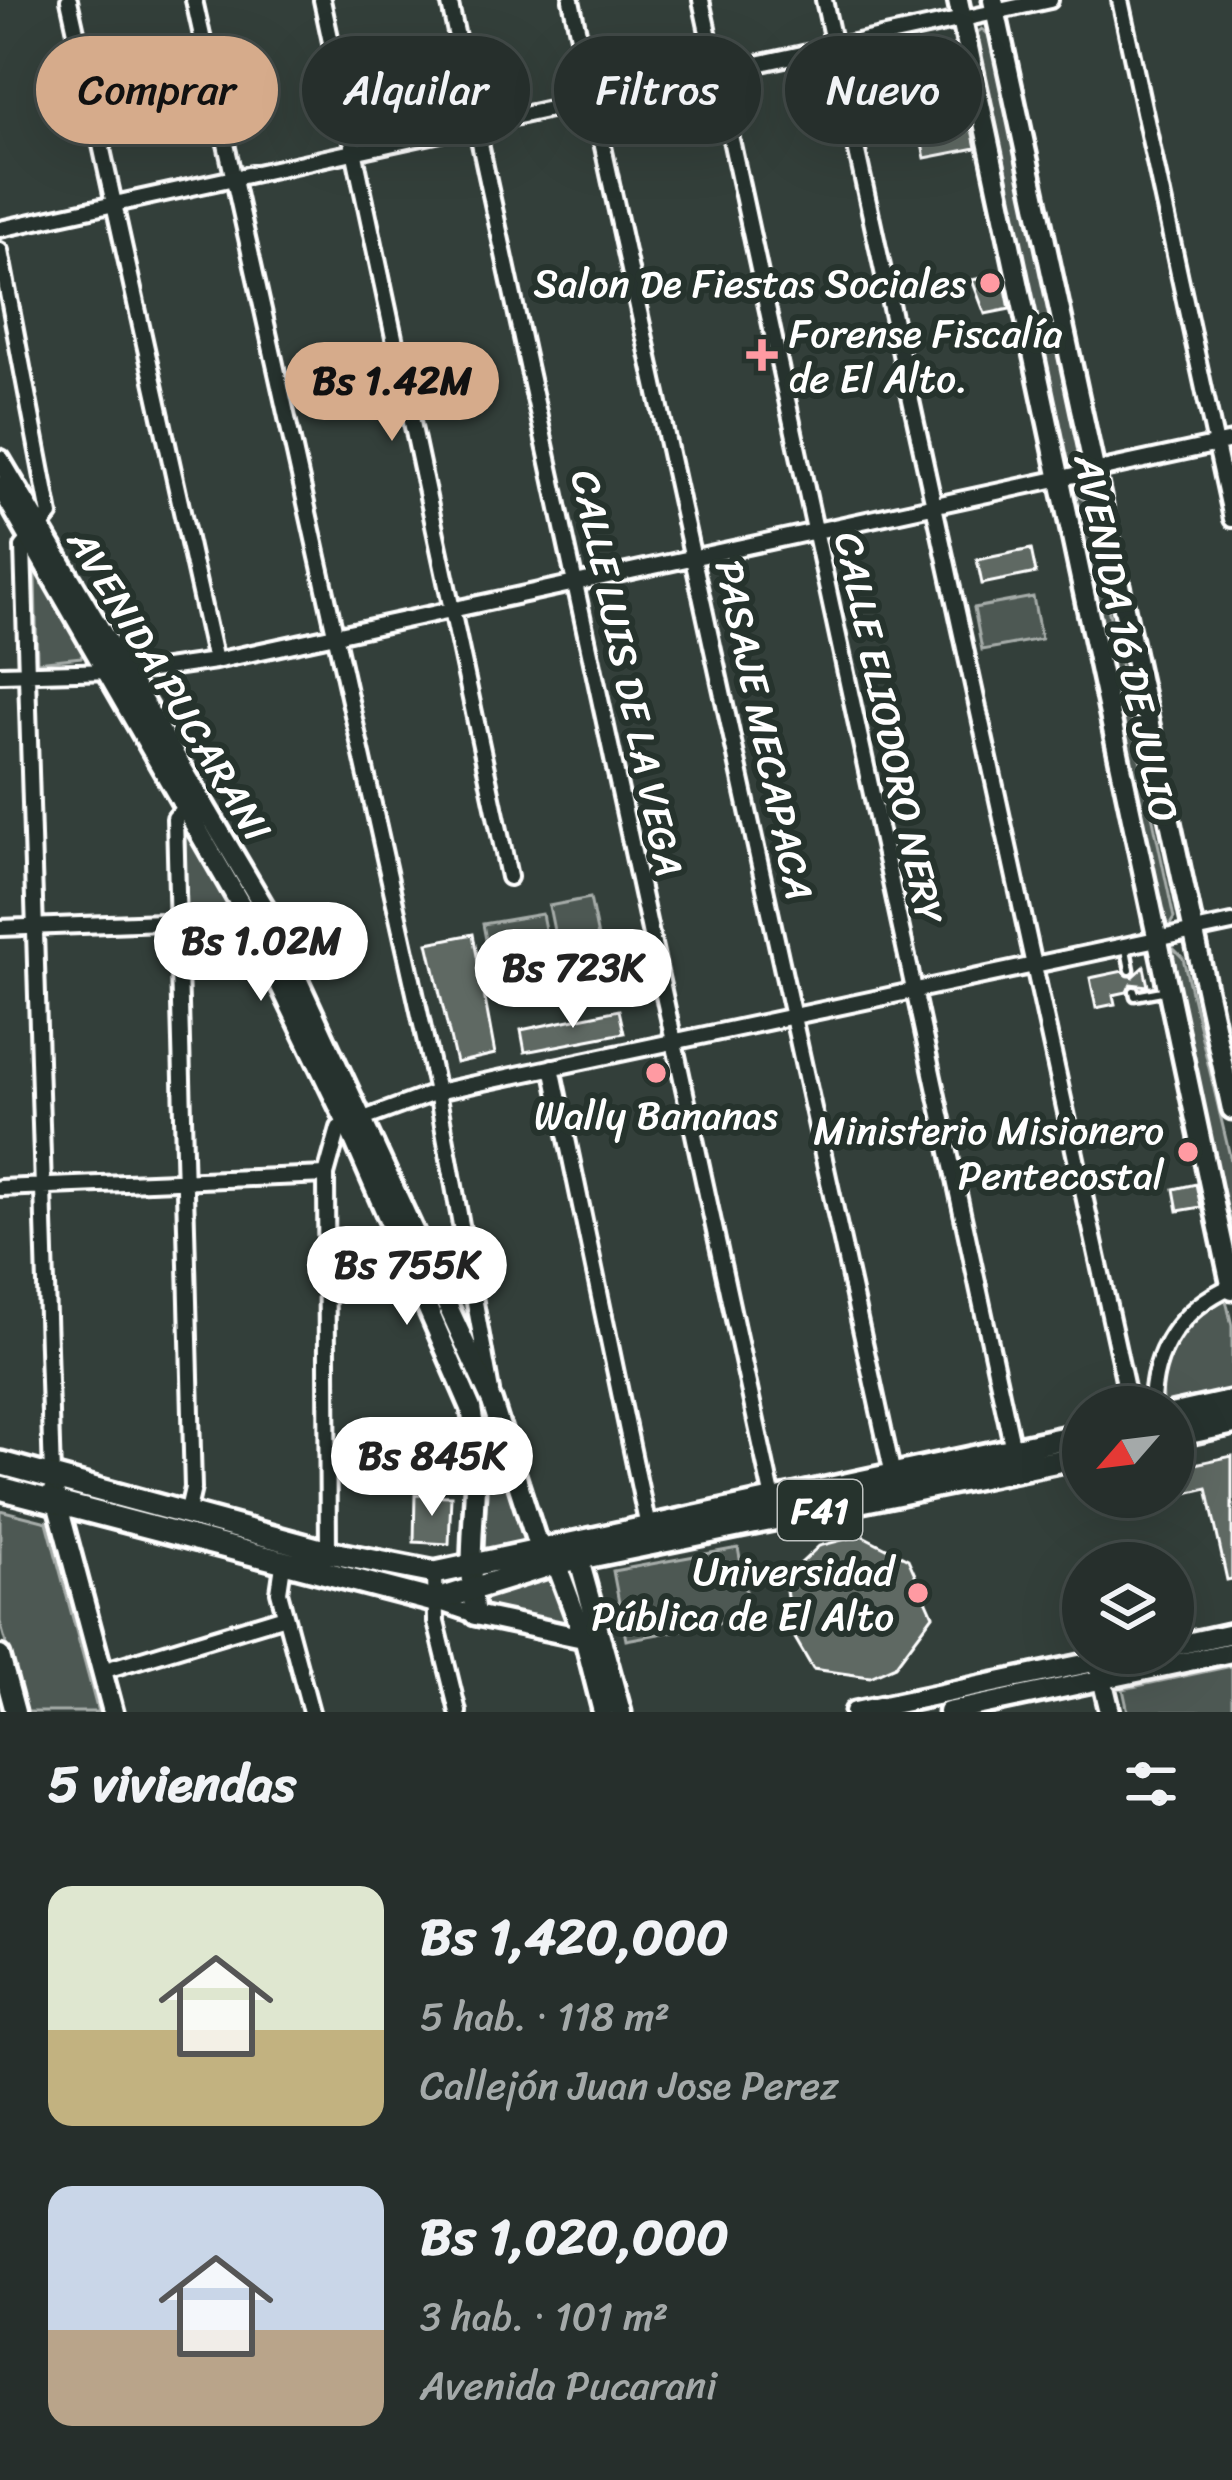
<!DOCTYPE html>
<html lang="es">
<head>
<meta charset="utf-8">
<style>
  body { margin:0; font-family:Sriracha,sans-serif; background:#323b38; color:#f1f3f6; height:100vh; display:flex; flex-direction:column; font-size:45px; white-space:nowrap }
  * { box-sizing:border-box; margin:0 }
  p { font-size:39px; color:#a4a9a9 }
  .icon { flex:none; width:66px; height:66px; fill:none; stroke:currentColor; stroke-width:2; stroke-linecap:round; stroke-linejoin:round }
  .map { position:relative; height:1712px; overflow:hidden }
  .side { display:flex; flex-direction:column; background:#262f2c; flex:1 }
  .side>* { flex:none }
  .top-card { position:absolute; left:36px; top:36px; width:1161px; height:108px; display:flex; gap:24px }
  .needle { width:78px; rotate:242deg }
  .fabs { position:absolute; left:1062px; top:1386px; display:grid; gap:24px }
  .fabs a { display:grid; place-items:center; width:132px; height:132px; border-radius:50%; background:#262f2c; box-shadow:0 12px 48px #0002,0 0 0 3px #424a48; font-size:60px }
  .price { position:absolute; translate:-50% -102px; padding:0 27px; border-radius:42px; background:#fff; color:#222; font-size:39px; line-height:78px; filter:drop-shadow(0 3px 6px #0008) }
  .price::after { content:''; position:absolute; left:50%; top:72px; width:36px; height:27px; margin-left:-18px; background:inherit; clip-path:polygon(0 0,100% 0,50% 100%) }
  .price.current { background:#d6ab8b; color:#111 }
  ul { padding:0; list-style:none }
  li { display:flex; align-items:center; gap:36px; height:300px; padding:0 48px }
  li span { display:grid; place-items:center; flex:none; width:336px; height:240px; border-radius:24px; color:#555 }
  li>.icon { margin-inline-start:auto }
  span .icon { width:144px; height:144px; fill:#fffc; stroke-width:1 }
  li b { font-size:51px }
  h2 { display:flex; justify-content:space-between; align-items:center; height:144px; padding:0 48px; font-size:51px }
  .chip { padding:0 42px; border-radius:54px; background:#262f2c; box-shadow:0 12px 48px #0002,0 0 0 3px #424a48; font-size:42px; line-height:108px }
  .chip.current { background:#d6ab8b; color:#111 }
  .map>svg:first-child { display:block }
  .green { fill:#4d5853; stroke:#a6aca9; stroke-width:3 }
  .building { fill:#5f6964; stroke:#fff; stroke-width:3 }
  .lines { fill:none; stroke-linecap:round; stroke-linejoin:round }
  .lane-casing { stroke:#fff; stroke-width:15 }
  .street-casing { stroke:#fff; stroke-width:22 }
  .secondary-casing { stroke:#fff; stroke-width:27 }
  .primary-casing { stroke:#fff; stroke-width:30 }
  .lane { stroke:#26332d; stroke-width:6 }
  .street { stroke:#26332d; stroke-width:14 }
  .secondary { stroke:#26332d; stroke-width:18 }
  .primary { stroke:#26332d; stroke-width:21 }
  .poi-dot { fill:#ff9aa2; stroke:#26332d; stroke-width:4.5 }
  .labels { text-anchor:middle; stroke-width:12; stroke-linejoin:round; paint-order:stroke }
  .shield { fill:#26332d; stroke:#bec2c0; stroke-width:3 }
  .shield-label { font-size:36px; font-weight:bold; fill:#fff }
  .poi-label { font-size:39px; fill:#fff; stroke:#26332d; text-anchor:end }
  .street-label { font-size:39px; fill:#fff; stroke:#26332d }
</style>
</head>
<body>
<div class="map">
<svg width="1232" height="1712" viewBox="0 0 1232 1712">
  <rect width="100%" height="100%" fill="#333f3a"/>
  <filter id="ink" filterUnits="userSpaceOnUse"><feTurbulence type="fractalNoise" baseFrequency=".00833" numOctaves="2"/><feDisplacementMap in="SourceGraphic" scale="24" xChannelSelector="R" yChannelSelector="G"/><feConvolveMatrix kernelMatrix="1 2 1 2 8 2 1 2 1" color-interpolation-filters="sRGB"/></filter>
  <g filter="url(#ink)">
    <!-- green -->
    <path class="green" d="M982,29l10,8 87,413 -7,10 -7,1 -93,-425z
      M1077,496l8,4 89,418 -5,8 -6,2 -91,-431z
      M41,573l43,79 -3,5 -44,5 -2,-87z
      M1033,597l8,42 -59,11 -8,-42z
      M188,828l44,78 -5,3 -40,-2 -3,-77z
      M590,898l12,59 -41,8 -12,-59z
      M542,914l8,41 -59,11 -8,-42z
      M1174,949l9,9 49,207v96l-64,-310z
      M459,1249l21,112 -50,-108z
      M1220,1297l6,3 6,26v69l-68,12c-8,-44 21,-84 56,-110z
      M495,1424l30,116 -36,12 -5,-4 7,-123z
      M0,1510l47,12 51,190h-73l-25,-90z
      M738,1548l13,69 -125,23 -13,-69z
      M549,1576l6,1 16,42 -3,7 -87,-22v-7z
      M1232,1666v46h-104l-5,-23z"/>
    <!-- building -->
    <path class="building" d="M972,129l4,19 -51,10 -4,-18z
      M1003,274l7,35 -25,5 -13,-34z
      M1031,549l5,24 -54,11 -5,-24z
      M473,934l22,120 -39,9 -28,-120z
      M1144,967l4,19 -17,-2 -4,8 -14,3 2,9 -19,4 -6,-30 33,-7 10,6z
      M619,1010l5,23 -99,19 -4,-22z
      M1196,1184l5,23 -23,4 -4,-22z
      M1192,1448l3,16 37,-8v123l-5,1 -20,-92 -34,8v-44z
      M415,1495l36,1 -2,48 -35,-2z
      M861,1535l47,24 25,56 -38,51 -25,11 -57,-8 -21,-36 -6,-43 13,-25 20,-19z"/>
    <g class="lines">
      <!-- lane casing -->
      <g class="lane-casing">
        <path id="lane" d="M1126,949l4,21
          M1134,991l1,5 27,-5"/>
      </g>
      <!-- street casing -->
      <g class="street-casing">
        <path id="street" d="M69,0l146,661
          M194,0l243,1092 54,299
          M322,0l187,877
          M449,0l324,1500
          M571,0l322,1475
          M701,0l313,1454
          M824,0l306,1407
          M1120,0l112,519
          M0,229l1050,-229
          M0,251l50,264 -27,32 29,930
          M0,674l152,-4 63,-9 1017,-220
          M184,808l-9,10 18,670 -6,26
          M0,928l217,-8 36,-10
          M552,1067l96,460
          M0,1188l326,-13
          M1152,1407c0,-56 29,-99 80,-121
          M328,1552l-2,-377 13,-47 98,-36 795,-169
          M283,1565l-4,27 32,120
          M435,1573l1,49 22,90
          M434,1601l41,14
          M102,1671l183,-55"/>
      </g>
      <!-- secondary casing -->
      <g class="secondary-casing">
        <path id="secondary" d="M958,0l274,1289
          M993,0l239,1109
          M0,460l263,445 229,497 44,138 20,23 28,74 19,75
          M0,486l246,428 101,209 124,285c13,69 -7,138 4,207l127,27
          M54,1491l59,221
          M576,1549l45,163
          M1173,1646l59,-13
          M0,1656l15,56
          M1100,1670l10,42
          M855,1712l282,-59
          M948,1712l284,-60"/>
      </g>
      <!-- primary casing -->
      <g class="primary-casing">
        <path id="primary" d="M1173,1415l59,-13
          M1173,1436l59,-13
          M0,1463l328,89 107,21 648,-139
          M0,1488l434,113 122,-38 527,-107"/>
      </g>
      <!-- lane -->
      <use href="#lane" class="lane"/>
      <!-- street -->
      <use href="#street" class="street"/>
      <!-- secondary -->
      <use href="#secondary" class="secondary"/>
      <!-- primary -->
      <use href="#primary" class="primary"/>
    </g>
  </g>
  <!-- markers -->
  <g class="poi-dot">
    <circle cx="990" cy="283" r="12"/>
    <path d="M756 337h12v12h12v12h-12v12h-12v-12h-12v-12h12z"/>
    <circle cx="656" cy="1073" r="12"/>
    <circle cx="1188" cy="1152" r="12"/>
    <circle cx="918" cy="1593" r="12"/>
  </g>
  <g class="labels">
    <!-- shield labels -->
    <rect class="shield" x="778" y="1480" width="84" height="60" rx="9"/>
    <g class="shield-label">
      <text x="820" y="1523">F41</text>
    </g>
    <!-- poi labels -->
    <g class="poi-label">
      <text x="966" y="297">Salon De Fiestas Sociales</text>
      <text x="789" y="347" text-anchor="start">Forense Fiscalía<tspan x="789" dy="45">de El Alto.</tspan></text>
      <text x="656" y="1129" text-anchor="middle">Wally Bananas</text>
      <text x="1164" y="1144">Ministerio Misionero<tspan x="1164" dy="45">Pentecostal</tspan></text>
      <text x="894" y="1585">Universidad<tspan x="894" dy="45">Pública de El Alto</tspan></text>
    </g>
    <!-- street labels -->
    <g class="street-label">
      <text transform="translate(1127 638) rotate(78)" y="14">AVENIDA 16 DE JULIO</text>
      <text transform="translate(628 673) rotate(78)" y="14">CALLE LUIS DE LA VEGA</text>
      <text transform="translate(170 685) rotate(59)" y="14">AVENIDA PUCARANI</text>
      <text transform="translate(890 728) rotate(78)" y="14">CALLE ELIODORO NERY</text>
      <text transform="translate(765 730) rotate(78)" y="14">PASAJE MECAPACA</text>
    </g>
  </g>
</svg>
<div class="fabs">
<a><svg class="needle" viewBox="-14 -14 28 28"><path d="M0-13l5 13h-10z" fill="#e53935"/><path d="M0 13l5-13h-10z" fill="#a4a9a9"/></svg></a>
<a><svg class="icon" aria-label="layers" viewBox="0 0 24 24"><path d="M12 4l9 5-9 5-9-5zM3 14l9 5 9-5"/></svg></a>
</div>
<b class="price current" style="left:392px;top:444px">Bs 1.42M</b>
<b class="price" style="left:261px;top:1004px">Bs 1.02M</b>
<b class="price" style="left:573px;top:1031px">Bs 723K</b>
<b class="price" style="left:407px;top:1328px">Bs 755K</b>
<b class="price" style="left:432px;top:1519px">Bs 845K</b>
<div class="top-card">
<a class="chip current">Comprar</a>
<a class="chip">Alquilar</a>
<a class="chip">Filtros</a>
<a class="chip">Nuevo</a>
</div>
</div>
<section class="side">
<h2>5 viviendas<svg class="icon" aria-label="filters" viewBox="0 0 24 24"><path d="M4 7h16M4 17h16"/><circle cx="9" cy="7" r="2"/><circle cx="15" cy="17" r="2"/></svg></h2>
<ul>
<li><span style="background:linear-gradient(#dfe7d0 60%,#c2b280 0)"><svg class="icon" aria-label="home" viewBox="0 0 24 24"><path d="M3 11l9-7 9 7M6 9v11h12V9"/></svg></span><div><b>Bs 1,420,000</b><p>5 hab. · 118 m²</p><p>Callejón Juan Jose Perez</p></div></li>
<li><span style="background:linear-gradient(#c9d6e8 60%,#b9a48a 0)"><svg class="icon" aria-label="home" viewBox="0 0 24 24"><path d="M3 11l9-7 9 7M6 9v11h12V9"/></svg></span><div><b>Bs 1,020,000</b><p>3 hab. · 101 m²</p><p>Avenida Pucarani</p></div></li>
</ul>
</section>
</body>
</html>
